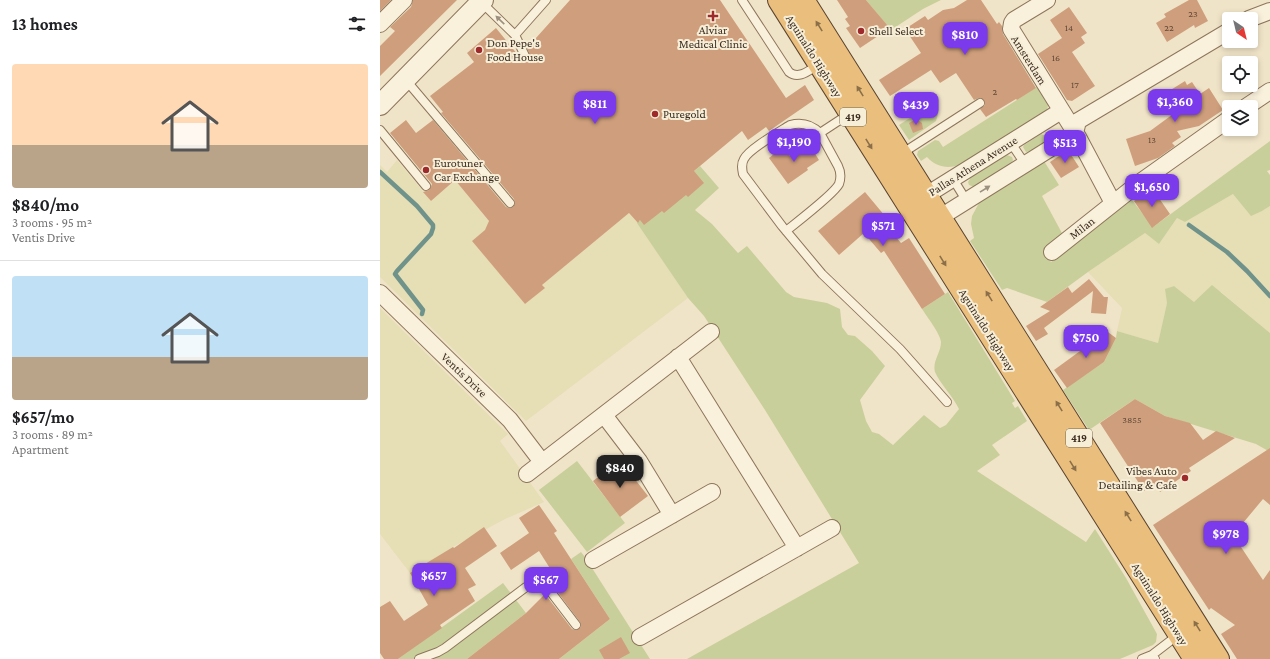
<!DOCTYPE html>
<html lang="en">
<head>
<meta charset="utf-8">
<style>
  body { margin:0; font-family:"Crimson Pro",serif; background:#f6f6f6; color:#202124; height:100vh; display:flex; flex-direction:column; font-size:15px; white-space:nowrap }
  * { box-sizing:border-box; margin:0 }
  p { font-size:13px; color:#757577 }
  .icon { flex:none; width:22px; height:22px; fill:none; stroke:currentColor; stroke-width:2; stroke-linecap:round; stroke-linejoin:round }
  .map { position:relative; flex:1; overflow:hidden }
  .panel { display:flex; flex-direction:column; background:#fff; width:380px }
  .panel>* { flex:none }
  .needle { width:26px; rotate:145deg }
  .buttons { position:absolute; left:842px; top:12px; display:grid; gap:8px }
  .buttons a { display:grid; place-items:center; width:36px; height:36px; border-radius:4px; background:#fff; box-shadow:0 2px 6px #0003; font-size:20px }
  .price { position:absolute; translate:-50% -34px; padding:0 9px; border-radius:8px; background:#7c3aed; color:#fff; font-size:13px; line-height:26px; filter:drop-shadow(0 1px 2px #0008) }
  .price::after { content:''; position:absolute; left:50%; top:24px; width:12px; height:9px; margin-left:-6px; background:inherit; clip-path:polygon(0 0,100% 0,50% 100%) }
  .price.selected { background:#222; color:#fff }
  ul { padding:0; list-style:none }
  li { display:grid; align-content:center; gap:8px; height:212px; padding:0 12px }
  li+li { border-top:1px solid #e0e0e0 }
  li span { display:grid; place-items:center; height:124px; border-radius:4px; color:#555 }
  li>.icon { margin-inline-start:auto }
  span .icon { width:72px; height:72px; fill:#fffc; stroke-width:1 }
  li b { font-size:17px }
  h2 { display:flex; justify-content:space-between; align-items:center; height:48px; padding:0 12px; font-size:17px }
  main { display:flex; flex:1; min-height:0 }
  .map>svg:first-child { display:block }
  .farmland { fill:#e6deb5 }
  .green { fill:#c9cf9b }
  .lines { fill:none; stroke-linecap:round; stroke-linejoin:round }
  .stream { stroke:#6f938a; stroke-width:4.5 }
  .building { fill:#cf9f7d }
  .service-casing { stroke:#8d765c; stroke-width:10 }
  .minor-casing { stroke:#8d765c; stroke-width:18 }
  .tertiary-casing { stroke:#8d765c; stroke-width:22 }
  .trunk-casing { stroke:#5b4430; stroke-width:24 }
  .service { stroke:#faf1dc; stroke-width:8 }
  .minor { stroke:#faf1dc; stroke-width:16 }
  .tertiary { stroke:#faf1dc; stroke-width:20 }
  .trunk { stroke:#eabe7c; stroke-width:22 }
  .oneway { fill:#9c907e }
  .oneway2 { fill:#8b6f49 }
  .poi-dot { fill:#9e2a2b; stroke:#f7eed8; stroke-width:1.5 }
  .labels { text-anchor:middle; stroke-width:4; stroke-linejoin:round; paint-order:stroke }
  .number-label { font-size:10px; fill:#624a37 }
  .shield { fill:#f7eed8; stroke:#756857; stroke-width:1 }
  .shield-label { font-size:11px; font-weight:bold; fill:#3d2e20 }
  .poi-label { font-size:12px; fill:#3d2e20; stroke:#f7eed8; text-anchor:start }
  .street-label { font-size:12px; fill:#3d2e20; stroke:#f7eed8 }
</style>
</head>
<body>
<main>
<section class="panel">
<h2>13 homes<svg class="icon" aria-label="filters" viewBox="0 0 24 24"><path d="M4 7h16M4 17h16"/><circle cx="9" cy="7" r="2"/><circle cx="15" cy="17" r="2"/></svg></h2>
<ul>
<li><span style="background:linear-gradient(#ffd9b3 65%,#b9a48a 0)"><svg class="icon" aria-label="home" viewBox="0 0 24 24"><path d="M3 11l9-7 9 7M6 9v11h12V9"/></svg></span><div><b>$840/mo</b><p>3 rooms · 95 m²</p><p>Ventis Drive</p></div></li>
<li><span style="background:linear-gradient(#bfe0f5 65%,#b9a48a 0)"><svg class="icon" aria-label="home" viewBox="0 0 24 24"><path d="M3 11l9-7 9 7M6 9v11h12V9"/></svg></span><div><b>$657/mo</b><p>3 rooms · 89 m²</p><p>Apartment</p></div></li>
</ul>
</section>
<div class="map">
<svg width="890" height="659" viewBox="0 0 890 659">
  <rect width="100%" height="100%" fill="#f0e4c8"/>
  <!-- farmland -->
  <path class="farmland" d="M17,160l34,41 24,-21 37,45 -19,16 52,63 19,-16 -2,-3 87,-72 9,10 50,75 -162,123 -146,-144v-112l7,7z
    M853,194l29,17 8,-5v127l-49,-41 -27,10 -20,-16 -8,3 1,14 -9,40 -41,-12 5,-23 -34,-36 57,-39 14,11 18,-26 8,4z
    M0,308l128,126 -8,7 44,61 -39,17 -52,28 -43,26 -30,-39z"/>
  <!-- green -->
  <path class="green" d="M486,0h75l-18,9 -32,21z
    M657,87l11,18 -1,6 -85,53c-13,5 -25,4 -35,-7l-6,4 -4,-6 1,-4 17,-11 4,1 4,6z
    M553,103l5,11 -2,7 -27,19 -10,-15z
    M661,134l5,2v6l-15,9 -5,1 -3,-5 1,-2z
    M890,141v29l-3,1 3,4v31l-8,5 -11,5 -18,-22 -48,28 -8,-4 -18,26 -14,-11 -57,39 -41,30 -40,-14 -5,2 -32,-49 4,-3 -3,-14 1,-8 7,-13 65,-42 15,24 -17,11 21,39 -20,16 8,11 81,-62 21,27z
    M627,155l5,2 1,3 -3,5 -34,21 -2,1 -5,-2 -1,-3 3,-5z
    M320,166l19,22 -24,22 17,14 26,29 9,-7 39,46 8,5 33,6 13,6 2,18 6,8 7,1 17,15 13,15 -25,34 6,21 6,11 7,2 14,11 31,-30 16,13 6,-3 13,-16c-5,-11 -20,-27 -24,-37 -3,-11 6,-19 6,-30 -1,-9 -14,-25 -19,-33l26,-17 67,109 -3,2 3,5 3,-2 9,15 -35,24 8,10 -23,16 109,71 9,-13 31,49 31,56 -1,8 -3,3 -33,14h-433l172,-96 -94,-153 -61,-94 -16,-18 -51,-75 15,-15z
    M832,285l58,48v119l-14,-8 -91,-28 -30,-17 -46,31 -26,-40 41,-28 12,-24 1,-7 41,12 9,-40 -2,-14 9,-3 20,16z
    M197,461l48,62 -38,29 -48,-62z
    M201,552l4,5 65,102h-91l51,-40 -39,-60z
    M123,583l23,30 -59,46h-69z"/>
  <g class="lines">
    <!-- stream -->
    <path class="stream" d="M0,172l37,34 16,19v3l-2,6 -34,37 -2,3 28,36 -1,4
      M809,225l38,27 20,19 23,25"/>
  </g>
  <!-- building -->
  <path class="building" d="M0,0h11l-11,11z
    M33,0h44l-77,76v-30l15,-15 -5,-4 21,-20z
    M190,0h150l66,98 19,-13 9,15 -45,31 -3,-4 -18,13 -6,-9 -48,40 10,12 -16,14 -2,-2 -22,18 -2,-2 -18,14 -4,-5 -2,3 -9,-10 -87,72 3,3 -20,16 -53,-63 13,-11 4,-9 -34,-41 -24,21 -8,-9 6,-2 3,-6 -42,-51 16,-13 10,13 17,-13 73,87 3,1 4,-1 2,-3 -1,-5 -73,-86 2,-1 -13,-16 44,-34 -7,-9 29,-25 26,32 6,1 2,-5 -3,-8z
    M457,0h29l22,26 -11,7 1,3 -18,12 -14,-20 4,-2 -5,-7 3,-2z
    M587,0h14l16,24 2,-2 3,4 1,8 33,54 -19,12 -1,-1 -30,18 -6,-8 5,-4 -1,-5 -5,-2 -5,2 -18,-27 -16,10 -9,-13 -41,26 -11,-16 42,-27 -16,-24 20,-13 3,4 15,-10 11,-2z
    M809,0h8l11,21 -13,7 -1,-3 -27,17 -11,-19 10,-6 -2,-3z
    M689,7l18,26 -6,4 4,6 -13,9 23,34 -23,15 -5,-1 -29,-46 24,-16 -12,-18z
    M805,81l2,4 5,-3 8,12 9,-6 14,22 -24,16 -22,5 4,6 -9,6 3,3 -17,12 -23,8 -9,-27 24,-8 30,-22 -11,-18z
    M536,119l6,4 1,6 -10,4 -4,-10z
    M428,143l11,17 -12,8 1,2 -20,14 -19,-26 10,-8 3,4 4,-3 4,5z
    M688,150l11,17 -18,11 -11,-16z
    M772,188l18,26 -18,14 -18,-27z
    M485,192l20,24 -4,3 20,24 8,-5 36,56 -23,15 -38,-58 -3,2 -17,-20 -25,22 -21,-24z
    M709,279l15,18h4l-2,17 -15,-1 2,-22 -49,37 4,6 -12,7 -10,-15 24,-15 -10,-4 28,-20 4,6z
    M721,327l15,11 -12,24 -37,26 -13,-18 33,-24z
    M755,399l30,17 25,7 13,17 13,-9 19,7 -46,30 2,3 -31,21 -3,-6 -7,4 -2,-2 -4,3 -44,-68z
    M890,448v57l-7,-6 -30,36 30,45 7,-10v89h-33l-16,-25 14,-9 -24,-17 -2,2 -56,-85z
    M240,460l28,36 -28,21 -27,-36z
    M159,505l18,26 -3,2 56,86 -51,40h-92l59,-46 19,-19 27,35 4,1 5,-3 -1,-5 -27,-36 5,-5 -19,-30 -28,19 -11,-17 29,-20 -10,-15z
    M104,527l13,19 -32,22 11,17 -8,4 7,12 -35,24 2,3 -44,31h-14l-4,-6v-46l10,-6 14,20 24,-16 -18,-32 43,-26 1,1z
    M241,637l9,16 -11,6h-15l-5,-9z"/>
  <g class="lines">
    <!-- service casing -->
    <g class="service-casing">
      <path id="service" d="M362,0l47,72c10,8 20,-2 29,-7
        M101,2l34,33 31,-35
        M135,35l10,21
        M25,79l105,124
        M0,130l46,56
        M440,133l29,-19
        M631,143l14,21
        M521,154l79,-51
        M573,179l13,21
        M406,231c11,-9 48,-37 53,-47 2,-6 2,-12 -1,-18l-18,-33c-9,-9 -19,-11 -30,-8 -11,7 -41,24 -46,34 -3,5 -2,10 -1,15l39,52 40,48 78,75 47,53
        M39,659l19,-7 7,-4 81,-61c7,-4 14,-5 21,0l29,38
        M762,659l10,-4
        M775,659l-3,-4 26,-20"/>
    </g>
    <!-- minor casing -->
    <g class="minor-casing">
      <path id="minor" d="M667,0l-33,20 -2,3 -1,6 67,108 35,66
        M869,19l21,-8
        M0,24l24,-24
        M866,107l24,-16
        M537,201l144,-90
        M551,223l144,-90 3,-12 151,-90
        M672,252l87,-69 90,-64
        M0,293l130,127 32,42
        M298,357l119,191
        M224,415l35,46 33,54
        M147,474l184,-142
        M213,560l119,-68
        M260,637l192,-109"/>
    </g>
    <!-- tertiary casing -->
    <g class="tertiary-casing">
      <path id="tertiary" d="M0,105l103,-105"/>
    </g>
    <!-- trunk casing -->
    <g class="trunk-casing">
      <path id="trunk" d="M399,0l416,659
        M423,0l415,659"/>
    </g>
    <!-- service -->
    <use href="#service" class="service"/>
    <!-- minor -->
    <use href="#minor" class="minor"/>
    <!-- tertiary -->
    <use href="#tertiary" class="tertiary"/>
    <!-- trunk -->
    <use href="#trunk" class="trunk"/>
  </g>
  <!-- one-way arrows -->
  <defs><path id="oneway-solid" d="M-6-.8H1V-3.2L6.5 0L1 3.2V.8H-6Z"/></defs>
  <g class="oneway">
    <use href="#oneway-solid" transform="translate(120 20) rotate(-136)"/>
    <use href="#oneway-solid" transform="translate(605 189) rotate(-32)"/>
  </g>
  <g class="oneway2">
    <use href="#oneway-solid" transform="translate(439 26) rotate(-122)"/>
    <use href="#oneway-solid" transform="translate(480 91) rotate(-122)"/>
    <use href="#oneway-solid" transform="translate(489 144) rotate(58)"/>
    <use href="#oneway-solid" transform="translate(563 261) rotate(58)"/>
    <use href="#oneway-solid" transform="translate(609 296) rotate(-122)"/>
    <use href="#oneway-solid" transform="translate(679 406) rotate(-122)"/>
    <use href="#oneway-solid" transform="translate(693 466) rotate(58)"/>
    <use href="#oneway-solid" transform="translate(748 516) rotate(-122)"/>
    <use href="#oneway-solid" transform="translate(817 626) rotate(-122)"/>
  </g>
  <!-- markers -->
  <g class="poi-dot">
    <path d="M331 10h4v4h4v4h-4v4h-4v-4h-4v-4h4z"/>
    <circle cx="481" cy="31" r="4"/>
    <circle cx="99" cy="50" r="4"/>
    <circle cx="275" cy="114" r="4"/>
    <circle cx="46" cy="170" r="4"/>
    <circle cx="805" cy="478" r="4"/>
  </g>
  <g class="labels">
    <!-- number labels -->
    <g class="number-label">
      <text x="813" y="17">23</text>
      <text x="689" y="31">14</text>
      <text x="789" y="31">22</text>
      <text x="676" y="61">16</text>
      <text x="695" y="88">17</text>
      <text x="615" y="95">2</text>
      <text x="772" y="143">13</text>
      <text x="752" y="423">3855</text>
    </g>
    <!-- shield labels -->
    <g class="shield">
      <rect x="460" y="108" width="26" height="18" rx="3"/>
      <rect x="686" y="429" width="26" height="18" rx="3"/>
    </g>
    <g class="shield-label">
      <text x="473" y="121">419</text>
      <text x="699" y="442">419</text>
    </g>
    <!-- poi labels -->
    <g class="poi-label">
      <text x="333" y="34" text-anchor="middle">Alviar<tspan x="333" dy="14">Medical Clinic</tspan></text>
      <text x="489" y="35">Shell Select</text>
      <text x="107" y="47">Don Pepe's<tspan x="107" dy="14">Food House</tspan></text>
      <text x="283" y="118">Puregold</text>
      <text x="54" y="167">Eurotuner<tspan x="54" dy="14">Car Exchange</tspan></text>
      <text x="797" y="475" text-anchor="end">Vibes Auto<tspan x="797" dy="14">Detailing &amp; Cafe</tspan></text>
    </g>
    <!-- street labels -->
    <g class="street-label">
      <text transform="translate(434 56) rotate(58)" y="4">Aguinaldo Highway</text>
      <text transform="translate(649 60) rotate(58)" y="4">Amsterdam</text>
      <text transform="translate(593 166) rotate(-32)" y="4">Pallas Athena Avenue</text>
      <text transform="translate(702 228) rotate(-38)" y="4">Milan</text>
      <text transform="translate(607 330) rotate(58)" y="4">Aguinaldo Highway</text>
      <text transform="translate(84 375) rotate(44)" y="4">Ventis Drive</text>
      <text transform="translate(780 604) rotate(58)" y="4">Aguinaldo Highway</text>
    </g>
  </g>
</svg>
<div class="buttons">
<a><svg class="needle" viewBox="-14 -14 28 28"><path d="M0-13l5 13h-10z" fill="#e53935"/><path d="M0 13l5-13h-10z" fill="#757577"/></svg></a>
<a><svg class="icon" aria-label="locate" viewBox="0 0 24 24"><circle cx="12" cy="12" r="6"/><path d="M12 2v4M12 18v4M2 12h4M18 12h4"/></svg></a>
<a><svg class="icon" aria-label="layers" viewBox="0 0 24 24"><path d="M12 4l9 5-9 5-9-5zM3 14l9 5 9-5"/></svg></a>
</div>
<b class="price" style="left:585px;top:56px">$810</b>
<b class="price" style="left:795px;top:123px">$1,360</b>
<b class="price" style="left:215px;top:125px">$811</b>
<b class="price" style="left:536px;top:126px">$439</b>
<b class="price" style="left:414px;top:163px">$1,190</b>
<b class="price" style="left:685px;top:164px">$513</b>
<b class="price" style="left:772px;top:208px">$1,650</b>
<b class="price" style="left:503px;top:247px">$571</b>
<b class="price" style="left:706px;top:359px">$750</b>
<b class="price selected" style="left:240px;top:489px">$840</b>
<b class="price" style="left:846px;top:555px">$978</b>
<b class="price" style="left:54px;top:597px">$657</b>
<b class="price" style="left:166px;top:601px">$567</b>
</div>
</main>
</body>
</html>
